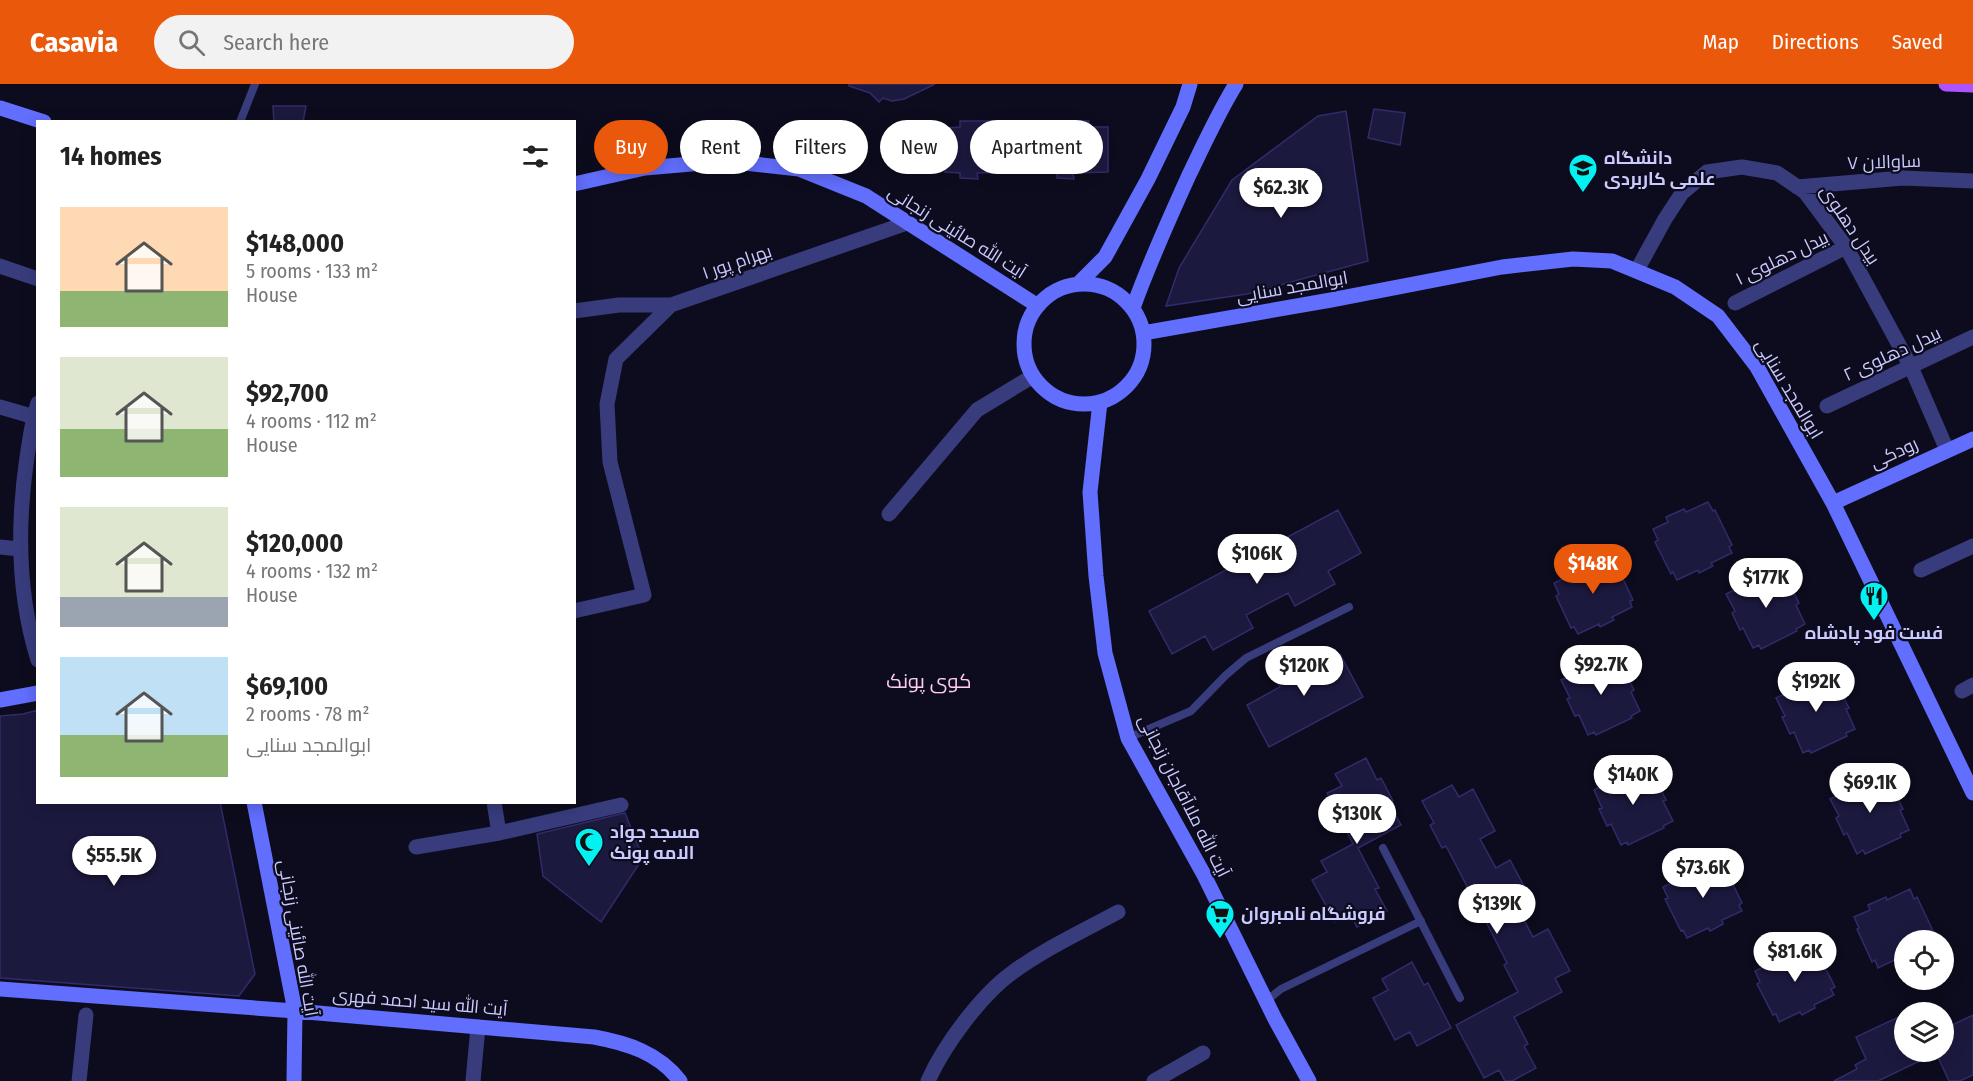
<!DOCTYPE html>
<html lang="en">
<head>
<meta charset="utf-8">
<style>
  body { margin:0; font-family:"Fira Sans Condensed",Cairo,sans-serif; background:#f2f2f2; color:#222; height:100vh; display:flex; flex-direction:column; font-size:22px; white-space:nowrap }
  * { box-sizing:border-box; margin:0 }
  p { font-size:20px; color:#767676 }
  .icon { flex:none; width:33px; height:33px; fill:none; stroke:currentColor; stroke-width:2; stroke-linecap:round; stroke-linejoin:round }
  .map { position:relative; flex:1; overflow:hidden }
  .sheet { position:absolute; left:36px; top:36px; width:540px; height:684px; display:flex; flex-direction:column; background:#fff; border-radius:0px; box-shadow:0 3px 15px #0003 }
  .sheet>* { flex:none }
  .top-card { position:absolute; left:594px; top:36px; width:570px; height:54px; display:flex; gap:12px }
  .controls { position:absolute; left:1894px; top:846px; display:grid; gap:12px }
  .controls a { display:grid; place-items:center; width:60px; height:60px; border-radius:50%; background:#fff; box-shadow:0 3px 15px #0003; font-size:30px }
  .price { position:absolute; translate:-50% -51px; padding:0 14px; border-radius:21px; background:#fff; color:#222; font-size:20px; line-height:39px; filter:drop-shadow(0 2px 3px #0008) }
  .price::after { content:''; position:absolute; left:50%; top:36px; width:18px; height:14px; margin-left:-9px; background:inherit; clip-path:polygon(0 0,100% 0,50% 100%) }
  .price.on { background:#ea580c; color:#fff }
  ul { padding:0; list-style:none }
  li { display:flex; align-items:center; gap:18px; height:150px; padding:0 24px }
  li span { display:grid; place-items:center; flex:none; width:168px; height:120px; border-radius:0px; color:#555 }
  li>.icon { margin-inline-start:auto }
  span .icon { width:72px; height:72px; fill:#fffc; stroke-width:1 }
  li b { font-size:26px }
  h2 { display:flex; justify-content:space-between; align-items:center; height:72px; padding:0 24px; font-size:26px }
  .pill { padding:0 21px; border-radius:27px; background:#fff; box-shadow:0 3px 15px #0003; font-size:21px; line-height:54px }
  .pill.on { background:#ea580c; color:#fff }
  header { display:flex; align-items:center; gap:36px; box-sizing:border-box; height:84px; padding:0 30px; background:#ea580c; color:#fff }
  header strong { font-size:28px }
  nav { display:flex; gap:33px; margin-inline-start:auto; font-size:21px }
  .search { width:420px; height:54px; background:#f2f2f2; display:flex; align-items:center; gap:15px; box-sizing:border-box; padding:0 21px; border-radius:33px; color:#767676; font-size:22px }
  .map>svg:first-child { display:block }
  .building { fill:#1c193f; stroke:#312b6a; stroke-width:1.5 }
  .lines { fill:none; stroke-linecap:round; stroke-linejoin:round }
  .lane { stroke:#383c7c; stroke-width:8 }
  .street { stroke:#383c7c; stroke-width:15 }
  .secondary { stroke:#626efd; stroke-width:15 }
  .primary { stroke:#ac53fd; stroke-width:15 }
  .labels { text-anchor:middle; stroke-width:4.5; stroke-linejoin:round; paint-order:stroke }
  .poi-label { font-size:18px; font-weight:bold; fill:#cbcafe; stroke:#0d0c1e; text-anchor:start }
  .street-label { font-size:18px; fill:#cbcafe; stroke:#0d0c1e }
  .neighbourhood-label { font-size:20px; fill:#feccf1; stroke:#0d0c1e }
</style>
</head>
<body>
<header>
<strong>Casavia</strong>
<div class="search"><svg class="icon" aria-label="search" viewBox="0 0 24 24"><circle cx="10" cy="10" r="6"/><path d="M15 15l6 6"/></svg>Search here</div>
<nav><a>Map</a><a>Directions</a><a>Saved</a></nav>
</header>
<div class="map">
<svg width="1973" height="997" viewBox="0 0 1973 997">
  <rect width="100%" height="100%" fill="#0d0c1e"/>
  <!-- building -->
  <path class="building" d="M849,0h86l-31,15 -12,2 -9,-3 -4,4 -9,-9 -21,-7z
    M273,22h33l-3,16h-29z
    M1374,25l31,4 -5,32 -32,-7z
    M1346,27l22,150 -121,33 -81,12 13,-38 53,-88 86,-64z
    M960,37h33l-1,6h20v45l-35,1 1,6 -18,-1v-5l-15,-1 2,-44 13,-1z
    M1056,37h33l-1,6h20v45l-35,1 1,6 -17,-1v-5l-15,-1 2,-44 13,-1z
    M1708,418l5,9 2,-1 17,35 -3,2 3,6 -21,10 2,3 -14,7 -1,-3 -21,10 -4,-8 -2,2 -16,-32 3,-2 -5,-11 15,-7 -2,-5 18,-8 2,3z
    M1338,426l23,43 -33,18 7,13 -40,22 -7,-13 -42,22 7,13 -40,22 -8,-14 -33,18 -23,-43z
    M1609,471l4,10 3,-1 17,36 -3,1 2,6 -20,10 2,3 -14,7 -1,-3 -21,10 -4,-7 -3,1 -15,-32 3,-2 -5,-11 15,-7 -2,-4 18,-9 1,3z
    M1777,486l8,15 4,-2 10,20 -3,2 9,19 -9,5 1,2 -36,18 -2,-4 -6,3 -10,-20 -3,2 -8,-17 3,-2 -9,-17 8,-4 -1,-3 31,-15 2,3z
    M1313,568l7,12 20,-10 23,43 -94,50 -22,-42 33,-18 -8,-14z
    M1612,572l8,16 4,-2 10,20 -3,2 9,19 -9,5 1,2 -36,17 -2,-3 -6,3 -9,-20 -4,1 -8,-17 3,-1 -9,-18 8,-3 -1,-3 31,-15 2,3z
    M1827,590l8,15 4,-1 10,20 -3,1 9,20 -9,4 1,3 -36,17 -2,-3 -6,3 -9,-21 -4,2 -8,-17 3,-1 -9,-18 8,-4 -1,-2 31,-16 2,3z
    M38,626v92h182l35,172 -16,22 -239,-18v-262l23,-2z
    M1366,674l11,22 4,-2 12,23 -4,2 12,22 -43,23 21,40 -4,1 12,22 -30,16 -7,-13 -15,8 -23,-42 15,-8 -6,-11 32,-17 -26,-51 15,-7 -7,-12z
    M1644,682l8,16 4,-2 10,20 -3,1 10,20 -10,5 1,2 -36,17 -1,-3 -6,3 -10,-21 -4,2 -8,-17 3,-1 -8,-18 7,-4 -1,-2 32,-16 1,4z
    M1881,691l7,15 5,-2 10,21 -3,1 9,20 -9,4 1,3 -36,17 -2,-4 -6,4 -10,-21 -3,2 -8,-17 3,-2 -9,-17 8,-4 -2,-2 32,-16 2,3z
    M1452,701l7,12 14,-8 22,42 -15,8 16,29 14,-8 22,41 -14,8 15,28 15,-8 22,42 -15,7 7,14 -48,25 14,27 -4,2 12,22 -24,13h-7l-6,-11 -15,8 -28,-53 62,-33 -14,-27 3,-2 -24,-47 -4,2 -12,-22 4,-2 -25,-48 -4,2 -12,-23 4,-2 -12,-22z
    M625,729l18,45 -42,64 -58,-46 -6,-42z
    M1718,775l5,10 2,-1 17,35 -3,2 3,6 -20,9 1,4 -13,7 -2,-3 -21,10 -4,-8 -2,1 -16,-32 3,-1 -5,-11 16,-8 -2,-4 17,-8 2,3z
    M1910,805l4,10 3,-2 17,36 -4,2 3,5h-28v15l-27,13 -3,-8 -3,2 -15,-33 2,-1 -5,-11 16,-7 -2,-5 18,-8 1,3z
    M1810,859l5,10 2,-1 18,35 -4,2 3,6 -20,10 1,3 -13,7 -2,-3 -21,10 -3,-8 -3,1 -16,-31 3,-2 -5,-11 16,-8 -3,-4 18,-8 2,3z
    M1412,878l12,23 4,-2 23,45 -34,18 -7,-14 -15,8 -22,-42 15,-8 -6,-11z
    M1905,930v38h39v-23l29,-14v60l-13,6h-11l-13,-28 -58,28h-44l23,-12 -2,-4 11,-6 -10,-22z"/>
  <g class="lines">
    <!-- lane -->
    <path class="lane" d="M240,38l15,-38
      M1128,654l63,-27 35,-36 20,-17 103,-51
      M1383,764l77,150
      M1266,917l15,-12 140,-68"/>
    <!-- street -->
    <path class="street" d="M1797,103l106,-9 70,3
      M0,182l38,13
      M1637,186l28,-51 17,-26 25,-21 35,-5 35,6 28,19 41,55 65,120 36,83
      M1735,219l111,-56
      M574,227l45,-6h52l236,-82
      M38,319c-6,17 -8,36 -11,54 -10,68 -10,136 11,203
      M1827,322l146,-69
      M0,323l38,11
      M889,430l88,-104 56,-34
      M0,463l19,2
      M1921,486l52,-24
      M574,527l70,-16 -34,-133 -3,-58 9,-45 55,-54
      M1962,607l11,-6
      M494,718l5,31
      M416,763l83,-14 122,-28
      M79,997l7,-66
      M473,997l5,-54
      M928,997c16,-36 53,-86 85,-109 33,-24 70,-41 105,-60
      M1154,997l49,-28"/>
    <!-- secondary -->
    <path class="secondary" d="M0,24l44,14
      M574,100l71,-16 81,-7 73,8 67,27 172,110
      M1078,200l27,-27 43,-78 35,-72 7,-23
      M1024 260a60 60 0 1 1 120 0a60 60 0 1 1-120 0Z
      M1133,224c16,-45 36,-89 56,-133 15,-31 29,-62 47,-91
      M1143,249l188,-33 171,-33 71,-8 39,2 63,26 43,29 39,51 76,136 140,290
      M1100,318l-10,90 6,84 9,77 23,85 75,135 72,146 34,62
      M1833,419l140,-64
      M0,616l38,-7
      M254,718l41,209 -1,70
      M0,905l295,22 299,26c33,6 65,16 86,44"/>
    <!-- primary -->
    <path class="primary" d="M1946,0l27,1"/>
  </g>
  <!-- icons -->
  <defs>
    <g id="university-pin" transform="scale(1.5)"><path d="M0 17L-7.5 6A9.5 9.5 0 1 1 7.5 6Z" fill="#03f1f1" stroke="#0d0c1e"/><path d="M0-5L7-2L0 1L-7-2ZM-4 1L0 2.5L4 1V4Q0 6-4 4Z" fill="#111"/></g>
    <g id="restaurant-pin" transform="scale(1.5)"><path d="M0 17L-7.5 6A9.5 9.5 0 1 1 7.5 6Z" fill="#03f1f1" stroke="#0d0c1e"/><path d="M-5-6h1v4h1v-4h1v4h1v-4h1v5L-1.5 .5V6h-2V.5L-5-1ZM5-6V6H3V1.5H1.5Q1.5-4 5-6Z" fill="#111"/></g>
    <g id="mosque-pin" transform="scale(1.5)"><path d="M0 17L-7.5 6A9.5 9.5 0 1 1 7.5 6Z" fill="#03f1f1" stroke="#0d0c1e"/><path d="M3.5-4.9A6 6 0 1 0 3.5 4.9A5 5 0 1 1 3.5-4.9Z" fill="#111"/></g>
    <g id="supermarket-pin" transform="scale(1.5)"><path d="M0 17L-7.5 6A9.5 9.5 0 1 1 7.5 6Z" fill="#03f1f1" stroke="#0d0c1e"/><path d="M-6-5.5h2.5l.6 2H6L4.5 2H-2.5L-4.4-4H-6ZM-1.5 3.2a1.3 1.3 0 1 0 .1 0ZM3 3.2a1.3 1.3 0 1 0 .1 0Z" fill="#111"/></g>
  </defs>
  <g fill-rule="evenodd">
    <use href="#university-pin" x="1583" y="84"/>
    <use href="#restaurant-pin" x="1874" y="512"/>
    <use href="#mosque-pin" x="589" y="758"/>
    <use href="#supermarket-pin" x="1220" y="830"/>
  </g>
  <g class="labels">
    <!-- poi labels -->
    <g class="poi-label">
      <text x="1604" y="80">دانشگاه<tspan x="1604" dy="21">علمی کاربردی</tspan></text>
      <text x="1874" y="555" text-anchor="middle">فست فود پادشاه</text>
      <text x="610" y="754">مسجد جواد<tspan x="610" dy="21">الامه پونک</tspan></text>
      <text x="1241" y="836">فروشگاه نامبروان</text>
    </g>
    <!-- street labels -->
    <g class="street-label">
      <text transform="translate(1884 78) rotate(-2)" y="6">ساوالان ۷</text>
      <text transform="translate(1850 141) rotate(56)" y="6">بیدل دهلوی</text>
      <text transform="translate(957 148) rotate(32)" y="6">آیت الله صائینی زنجانی</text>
      <text transform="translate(1782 174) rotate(-26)" y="6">بیدل دهلوی ۱</text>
      <text transform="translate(737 178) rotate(-19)" y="6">بهرام پور ۱</text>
      <text transform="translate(1292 203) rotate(-10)" y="6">ابوالمجد سنایی</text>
      <text transform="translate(1892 270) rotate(-25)" y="6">بیدل دهلوی ۲</text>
      <text transform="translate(1789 305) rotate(59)" y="6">ابوالمجد سنایی</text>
      <text transform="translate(1894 369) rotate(-25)" y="6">رودکی</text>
      <text transform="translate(1184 712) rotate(63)" y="6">آیت الله ملاآقاجان زنجانی</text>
      <text transform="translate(298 854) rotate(80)" y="6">آیت الله صائینی زنجانی</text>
      <text transform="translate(420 918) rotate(5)" y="6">آیت الله سید احمد فهری</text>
    </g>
    <!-- neighbourhood labels -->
    <g class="neighbourhood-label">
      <text x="929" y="604">کوی پونک</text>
    </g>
  </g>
</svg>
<div class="controls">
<a><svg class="icon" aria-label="locate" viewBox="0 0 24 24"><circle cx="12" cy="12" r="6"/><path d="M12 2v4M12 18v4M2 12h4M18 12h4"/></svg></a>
<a><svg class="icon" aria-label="layers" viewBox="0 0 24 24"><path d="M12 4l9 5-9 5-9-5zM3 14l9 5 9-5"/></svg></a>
</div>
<b class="price" style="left:1281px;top:135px">$62.3K</b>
<b class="price" style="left:1257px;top:501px">$106K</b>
<b class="price on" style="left:1593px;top:511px">$148K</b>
<b class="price" style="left:1766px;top:525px">$177K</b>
<b class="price" style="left:1601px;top:612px">$92.7K</b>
<b class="price" style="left:1304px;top:613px">$120K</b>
<b class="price" style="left:1816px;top:629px">$192K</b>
<b class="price" style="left:1633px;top:722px">$140K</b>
<b class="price" style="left:1870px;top:730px">$69.1K</b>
<b class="price" style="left:1357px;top:761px">$130K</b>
<b class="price" style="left:114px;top:803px">$55.5K</b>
<b class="price" style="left:1703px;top:815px">$73.6K</b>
<b class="price" style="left:1497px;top:851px">$139K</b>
<b class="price" style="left:1795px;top:899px">$81.6K</b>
<div class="top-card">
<a class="pill on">Buy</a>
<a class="pill">Rent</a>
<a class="pill">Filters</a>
<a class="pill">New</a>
<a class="pill">Apartment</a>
</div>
<section class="sheet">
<h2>14 homes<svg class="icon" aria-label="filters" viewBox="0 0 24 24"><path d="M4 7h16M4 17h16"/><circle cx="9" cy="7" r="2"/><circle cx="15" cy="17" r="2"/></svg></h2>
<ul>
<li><span style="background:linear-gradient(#ffd9b3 70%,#8fb573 0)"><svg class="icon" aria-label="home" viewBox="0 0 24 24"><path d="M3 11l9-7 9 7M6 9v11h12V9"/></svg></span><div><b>$148,000</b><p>5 rooms · 133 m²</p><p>House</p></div></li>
<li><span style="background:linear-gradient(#dfe7d0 60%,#8fb573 0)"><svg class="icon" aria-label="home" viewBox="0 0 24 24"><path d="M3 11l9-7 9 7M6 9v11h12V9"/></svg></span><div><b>$92,700</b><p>4 rooms · 112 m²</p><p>House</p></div></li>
<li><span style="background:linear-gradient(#dfe7d0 75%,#9aa5b1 0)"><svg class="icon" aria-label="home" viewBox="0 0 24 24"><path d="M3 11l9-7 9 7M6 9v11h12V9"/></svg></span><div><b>$120,000</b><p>4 rooms · 132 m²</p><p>House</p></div></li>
<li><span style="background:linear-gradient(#bfe0f5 65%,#8fb573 0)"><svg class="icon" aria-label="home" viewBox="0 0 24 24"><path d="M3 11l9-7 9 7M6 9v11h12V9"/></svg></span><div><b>$69,100</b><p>2 rooms · 78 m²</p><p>ابوالمجد سنایی</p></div></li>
</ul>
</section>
</div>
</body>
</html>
